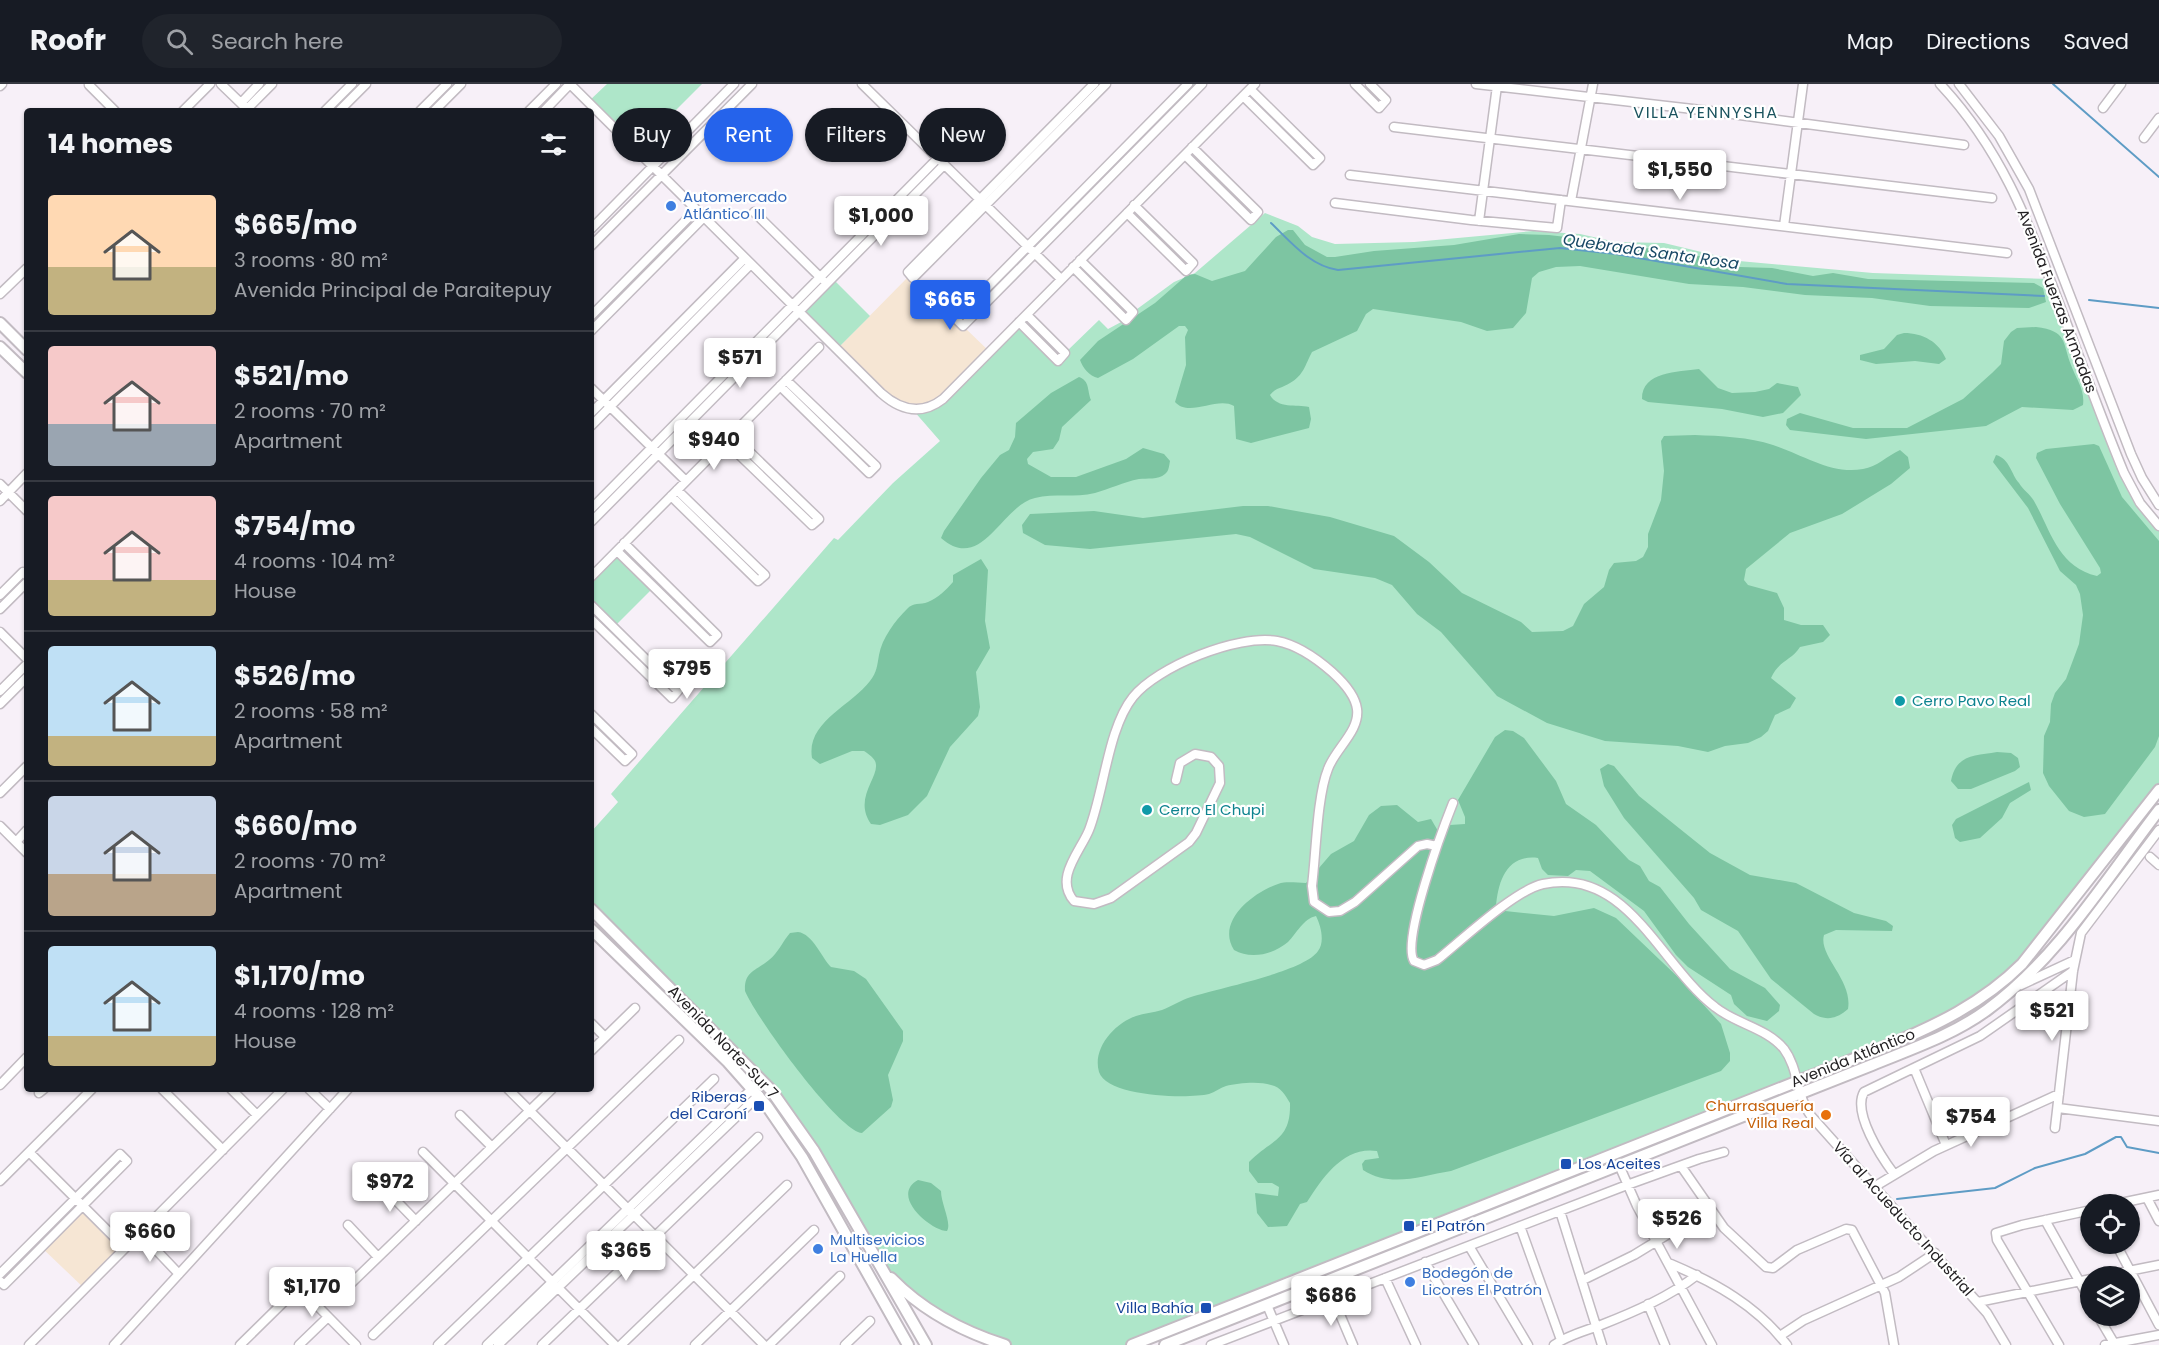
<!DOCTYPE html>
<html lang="en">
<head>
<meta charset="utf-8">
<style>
  body { margin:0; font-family:Poppins,sans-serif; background:#20242c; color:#f1f3f6; height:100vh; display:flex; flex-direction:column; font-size:22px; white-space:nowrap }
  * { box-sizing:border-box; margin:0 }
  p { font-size:20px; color:#9ea1a6 }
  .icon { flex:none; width:33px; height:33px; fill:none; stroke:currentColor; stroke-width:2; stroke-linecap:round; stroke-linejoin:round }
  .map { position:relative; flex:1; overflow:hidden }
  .drawer { position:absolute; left:24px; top:24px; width:570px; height:984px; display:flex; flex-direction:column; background:#171b24; border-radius:6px; box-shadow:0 2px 4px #0004 }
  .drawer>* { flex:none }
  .hud { position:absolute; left:612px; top:24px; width:570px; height:54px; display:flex; gap:12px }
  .controls { position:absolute; left:2080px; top:1110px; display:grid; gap:12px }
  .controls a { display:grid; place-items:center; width:60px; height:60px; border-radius:50%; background:#171b24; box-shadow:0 2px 4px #0004; font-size:30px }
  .price { position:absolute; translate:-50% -51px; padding:0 14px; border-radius:6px; background:#fff; color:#222; font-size:20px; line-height:39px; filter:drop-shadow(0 2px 3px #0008) }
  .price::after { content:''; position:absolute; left:50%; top:36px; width:18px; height:14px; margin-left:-9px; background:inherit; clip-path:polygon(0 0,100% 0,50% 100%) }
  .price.active { background:#2563eb; color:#fff }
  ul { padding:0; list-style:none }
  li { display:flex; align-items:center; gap:18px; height:150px; padding:0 24px }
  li+li { border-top:2px solid #363941 }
  li span { display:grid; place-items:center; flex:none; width:168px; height:120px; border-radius:6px; color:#555 }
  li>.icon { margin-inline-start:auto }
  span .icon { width:72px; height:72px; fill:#fffc; stroke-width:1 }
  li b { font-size:26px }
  h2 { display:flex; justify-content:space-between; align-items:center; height:72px; padding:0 24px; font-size:26px }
  .tag { padding:0 21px; border-radius:27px; background:#171b24; box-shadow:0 2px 4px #0004; font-size:21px; line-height:54px }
  .tag.active { background:#2563eb; color:#fff }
  header { display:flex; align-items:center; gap:36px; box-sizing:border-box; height:84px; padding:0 30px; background:#171b24; border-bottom:2px solid #363941 }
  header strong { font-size:28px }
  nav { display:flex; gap:33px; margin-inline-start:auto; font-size:21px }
  .search { width:420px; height:54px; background:#20242c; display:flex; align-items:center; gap:15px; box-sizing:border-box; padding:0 21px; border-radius:33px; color:#9ea1a6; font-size:22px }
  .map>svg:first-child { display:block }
  .education { fill:#f6e6d4 }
  .green { fill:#aee6c9 }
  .forest { fill:#7dc5a2 }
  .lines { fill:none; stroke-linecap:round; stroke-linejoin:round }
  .stream { stroke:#5e9cc5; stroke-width:2 }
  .minor-casing { stroke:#c2bbc2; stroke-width:11 }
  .major-casing { stroke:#c2bbc2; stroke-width:14 }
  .minor { stroke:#fff; stroke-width:8 }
  .major { stroke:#fff; stroke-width:10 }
  .shop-dot { fill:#3f7fe0; stroke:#fff; stroke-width:2 }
  .culture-dot { fill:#0f9aa8; stroke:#fff; stroke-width:2 }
  .transit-dot { fill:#1a4fb4; stroke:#fff; stroke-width:2 }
  .food-dot { fill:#e8710a; stroke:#fff; stroke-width:2 }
  .labels { text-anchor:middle; stroke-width:4.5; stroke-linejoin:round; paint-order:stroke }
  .shop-label { font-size:15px; fill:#366cbe; stroke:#fff; text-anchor:start }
  .street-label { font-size:15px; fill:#232123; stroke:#fff }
  .culture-label { font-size:15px; fill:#0d838f; stroke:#fff; text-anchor:start }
  .transit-label { font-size:15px; fill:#164399; stroke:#fff; text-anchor:end }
  .food-label { font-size:15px; fill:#c56008; stroke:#fff; text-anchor:end }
  .neighbourhood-label { font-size:16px; letter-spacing:1.5px; fill:#1b535e; stroke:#fff }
  .water-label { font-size:16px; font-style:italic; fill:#194966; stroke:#fff }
</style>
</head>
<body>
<header>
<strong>Roofr</strong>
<div class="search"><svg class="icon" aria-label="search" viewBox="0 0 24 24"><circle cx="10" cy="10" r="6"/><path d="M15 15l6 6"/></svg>Search here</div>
<nav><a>Map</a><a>Directions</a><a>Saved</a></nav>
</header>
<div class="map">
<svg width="2159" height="1261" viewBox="0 0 2159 1261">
  <rect width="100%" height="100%" fill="#f7f0f8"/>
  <!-- education -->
  <path class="education" d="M910,191l80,77 -52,51 -37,5 -64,-59z
    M82,1122l43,42 -40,41 -44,-42z"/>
  <!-- green -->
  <path class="green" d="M607,0h95l-66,66 -48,-48z
    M1188,0h14l-239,242 -7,-7z
    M938,74l6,7 -112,113 38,38 -33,33 -38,-37 -208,210v-13z
    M1265,129l33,13 14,11 23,7 79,-2 119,-11 47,3 36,8 48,1 75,18 134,12 177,6 69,182 40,65v264l-112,145 -83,74 -835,336h-124l-52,-20 -73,-59 -109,-176 -180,-181v-77l27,-30 -7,-8 223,-256 4,2 55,-57 47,-42 -27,-31 19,-4 95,-91 38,38 34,-33 9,9 17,-9 -52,-53 7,-7 53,52 41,-30 21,-9z
    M624,459l93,92 -7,7 -56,-55 -40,40 64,64 -6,7 -81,-79v-42z"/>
  <!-- forest -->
  <path class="forest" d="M1288,146h5l12,15 22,12h8l39,-6 80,-6 65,-11 30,1 34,4 28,7 65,4 64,17 32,1 41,8 20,-3 35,6 166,4 9,5 3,14 -17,6 -99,-2 -58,-8 -67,-3 -62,-8 -54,-3 -109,-18 -24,1 -17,5 -7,6 -6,35 -13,15 -26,3 -26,-9 -88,-13 -7,5 -9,17 -45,21c-7,13 -8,23 -22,31 -7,5 -14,4 -20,12 8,14 26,9 39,12l2,12 -2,9 -58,15 -15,-4 -2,-33c-17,-10 -45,12 -59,-4l11,-37 -1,-28 3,-7 -3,-4h-6l-46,33 -35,19c-9,-2 -15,-10 -18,-18l18,-19 57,-38 32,-28 8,-1 17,7 33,-10 31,-34z
    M2036,243c32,4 26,15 35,38 5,14 14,24 12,40l-10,5 -51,-3 -36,19 -120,13 -76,-9 -4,-5 1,-6 13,-6 53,15h54l56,-29 29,-26 9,-9 3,-23 7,-9 6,-4z
    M1904,249c19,0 35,9 42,26l-7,5 -24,-3 -39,3 -16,-4v-5l24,-6 13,-14z
    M1699,285l19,19 14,5 23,-1 14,-3 8,-6 21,4 3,8 -18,18 -20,4 -41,-8 -74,-7 -6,-3c0,-28 36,-27 57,-30z
    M1079,293c11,4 8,13 12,23l-29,27 -3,13 -6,9 -20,3 -6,7 1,5 23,13h25l50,-18 17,-11 21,6 6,7c-1,5 -1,10 -5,13 -7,6 -18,4 -26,5 -16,3 -29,10 -44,14 -20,5 -41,0 -60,5 -33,7 -53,76 -94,40l3,-7 37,-53 19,-23 9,-5 6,-13 1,-14 35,-30z
    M1695,351c26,1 54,2 78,10 29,9 58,30 90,24 14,-2 24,-13 37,-19l8,7 2,11 -19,16 -49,30 -52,19 -44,36 -2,11 4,5 29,8 7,15v12l17,5h22l7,10 -7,7 -23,5c-9,14 -21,13 -29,31l25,20 -6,10 -15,7 -7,16 -7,6 -13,6 -23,3 -17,6 -30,-6 -73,-5 -58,-18 -50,-27 -56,-64 -24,-18 -25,-29 -17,-7 -61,-9 -64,-32 -14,-3 -146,15 -45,-4 -22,-12 -1,-8 8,-11 64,-3 49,7 100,-12h25l62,11 64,19 35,26 33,31 59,29 11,10 31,-1 10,-5 11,-22 20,-17 5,-17 5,-7 22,-2 7,-4 5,-10v-13l13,-34 3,-29 -3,-30 3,-5z
    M2094,360l5,2 23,51 37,44v195l-4,11 -50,67 -21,3 -15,-6 -20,-25 -6,-13 1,-37 6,-14 1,-18 4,-11 11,-14 13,-35 4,-29 -3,-21 -4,-9 -16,-14 -32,-63 -35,-46 3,-7c14,4 15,19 23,28 4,7 11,11 15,18 17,30 24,66 63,75l4,-3 -1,-5 -40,-64 -24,-46 1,-5 9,-4z
    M981,475l7,11 -3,51 5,27 -14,24 4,35 -2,9 -28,31 -23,49 -19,19 -28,10 -9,-1c-19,-27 11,-48 4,-63 -2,-4 -8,-8 -11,-10h-12l-32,13 -8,-6c-6,-36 39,-52 58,-77 7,-9 7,-15 9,-26 3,-17 16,-34 28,-46 6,-7 13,-4 21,-7 10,-4 18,-12 25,-20v-7z
    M1505,646l8,1 11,7 32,43 10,23 30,21 33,35 11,6 9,15 11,6 29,37 41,45 35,19 15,17 -1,6 -12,10 -20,-5 -13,-12 -3,-9 -43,-28 -12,-12 -32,-44 -54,-40 -14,-1 -8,6 -20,-1 -6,-6 -4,-11c-31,-4 -40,23 -42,49l9,4 49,5 40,-8 22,10 66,63 39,43 9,29v8l-9,10 -270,100c-31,5 -60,17 -88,-1l-1,-6 3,-4 14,-2 -2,-7c-33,-5 -54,26 -70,51l-7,2 -13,22 -19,1 -11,-14 -2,-20 23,3 1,-9 -7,-4h-14l-9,-12v-9c22,-23 42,-21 41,-59 -5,-8 -9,-16 -19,-18 -12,-4 -33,-2 -45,1 -6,2 -11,6 -17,8 -21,5 -102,3 -110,-22 -7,-24 16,-49 37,-56 8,-3 17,-3 26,-6 10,-4 19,-10 29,-13 27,-9 113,-25 127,-46 7,-9 3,-25 -2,-35 -13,3 -19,17 -28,26 -14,12 -37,18 -54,8 -18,-28 18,-57 44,-66 9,-3 18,-1 28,-1l25,-29 23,-13 15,-26 12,-9 16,-1 21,17 13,-3 7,12 12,-6 15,-1v-7l-7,-17 37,-63z
    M1997,668l14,1 7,5 2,9 -5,4 -44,18h-13l-7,-8c5,-27 24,-25 46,-29z
    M1608,680l6,2 25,30 71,57 40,22 46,8 58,30 32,8 7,5 -1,5 -56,-1 -12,5c-6,21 29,45 24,74 -11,10 -22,12 -34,5l-43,-35 -33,-48 -37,-21 -7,-12 -70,-80 -20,-32 -4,-17z
    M2029,698l2,8 -21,13 -8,15 -22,20 -20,4 -5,-4 -3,-13 4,-6z
    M798,848c15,2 23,25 33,35l23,4 12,8 37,52v10l-15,34 5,25 -2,7 -29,26c-24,-2 -107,-117 -117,-142 -1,-20 11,-20 24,-31 9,-7 14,-19 21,-27z
    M918,1096l13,3 10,8c0,13 11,32 6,40 -15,0 -58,-35 -29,-51z"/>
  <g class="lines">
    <!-- stream -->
    <path class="stream" d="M2053,0l106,93
      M1271,139c20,19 39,43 67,47l222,-22 56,6 171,30 257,12
      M2089,216l70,8
      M1897,1115l98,-11 40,-20 50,-14 31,-17h5l6,10 32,6"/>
    <!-- minor casing -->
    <g class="minor-casing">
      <path id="minor" d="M221,0l28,27
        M570,0l311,309c19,17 40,23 62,6l312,-315
        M862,0l199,195
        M1094,0l-186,188 5,6 193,-194
        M1188,0l-232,235 7,7 239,-242
        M1355,0l24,24 7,-8 -16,-16
        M1476,0l234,27 254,34
        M1940,0c60,64 87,134 117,214 22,58 43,117 67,175l16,30 19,23
        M1959,0l40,52 30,53 102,265 11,24 17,27
        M89,1l26,26
        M0,2l2,-2
        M1243,12l70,69 7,-7 -70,-69
        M241,19l18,-19
        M2103,24l18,-24
        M247,25l25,-25
        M183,27l27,-27
        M325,27l27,-27
        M339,27l27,-27
        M420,27l27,-27
        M434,27l27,-27
        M529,27l27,-27
        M544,27l26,-27
        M1394,43l598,71
        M2144,54l15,-20
        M1185,71l66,65 7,-8 -66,-65
        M1350,91l657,78
        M1571,117l22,-117
        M1335,119l136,17 86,8 4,-28
        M754,128l68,67
        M1127,129l59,58 7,-8 -59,-58
        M1479,137l18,-135
        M1784,142l19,-142
        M591,145l143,-145
        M591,162l161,-162
        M1073,183l53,53 7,-8 -53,-52
        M0,210l27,-26
        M591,232l105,-106
        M1019,238l39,39 7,-8 -38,-38
        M591,247l113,-114
        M780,302l89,87 7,-7 -90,-86
        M591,304l95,93
        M591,329l154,-155
        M591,342l160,-162
        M725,357l87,84 7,-6 -87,-84
        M0,400l27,27
        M671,412l87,85 7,-6 -88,-85
        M0,417l27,-28
        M591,425l347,-351
        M591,438l353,-357
        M617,467l93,91 7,-7 -93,-92
        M591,493l228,-230
        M0,511l23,-23 4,4
        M591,521l87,86 -6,7 -81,-79
        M0,525l27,-27
        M0,548l27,27
        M0,607l27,-27
        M0,620l27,-27
        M591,630l41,40 -7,7 -34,-33
        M1176,696l4,-17 15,-9 16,3 8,9 1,17 -24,50 -7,9 -78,56 -17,6 -20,-3c-20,-23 6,-49 15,-71 15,-38 19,-102 44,-133 24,-30 104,-63 144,-56 21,4 39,17 55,31 10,9 23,22 25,37 3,22 -22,40 -29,60 -11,27 -12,85 -16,117l2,16 15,10 11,-1 15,-9 63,-56 9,-2 10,2
        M0,709l27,-27
        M1453,719c-10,25 -52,138 -39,158l10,4 13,-5c25,-20 78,-70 106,-76 84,-18 117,81 172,123 21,17 52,21 69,42 15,20 12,47 27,67l176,197 19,32
        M0,742l27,27
        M16,758l11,-12
        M2150,773l9,8
        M2021,901l54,-25
        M591,939l14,14
        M591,967l44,-43
        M1914,984l32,77
        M0,1001l27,-28
        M162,1005l61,61
        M231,1005l26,26
        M309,1005l21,20
        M508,1005l256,256
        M39,1009l5,-4
        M2058,1024l101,13
        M460,1031l32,32
        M2055,1044l18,-157 8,-38 78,-103
        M29,1068l96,96
        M423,1068l192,193
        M1619,1081l18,41 75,139
        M1681,1082l43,62 42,39 7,1 24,-18 49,-21 6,1 33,63 9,52
        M1894,1090c-12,-16 -42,-61 -30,-82l116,-56 93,-65
        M0,1097l92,-92
        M382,1102l34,35
        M1874,1103l60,-36 125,-57
        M2147,1114l12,23
        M2116,1120l43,-9
        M1560,1127l42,134
        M2045,1136l46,82
        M348,1141l30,32
        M1520,1142l41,114
        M140,1149l39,41
        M2116,1160l43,81
        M1469,1162l59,99
        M1425,1178l49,83
        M1671,1180c45,19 86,42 116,81
        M285,1189l71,72
        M0,1190l120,-120 7,7 -123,124 -4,-4
        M2103,1192l56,-11
        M1385,1194l31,67
        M1583,1196l51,-25 75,-46
        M337,1213l215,-208
        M1333,1214l20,47
        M1978,1218l113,-23
        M1648,1220l17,41
        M1267,1221l17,40
        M2098,1232l16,27
        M373,1251l306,-295
        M1780,1252l24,-16 95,-43 36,-24
        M29,1261l254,-256
        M114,1261l234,-256
        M240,1261l59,-58
        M299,1261l29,-28
        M438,1261l276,-266
        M487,1261l266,-257
        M498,1261l261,-250
        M542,1261l216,-208
        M621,1261l166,-160
        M695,1261l119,-115
        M769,1261l71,-69
        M845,1261l25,-24
        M1211,1261l416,-160 72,-26 25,-7
        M1554,1261c14,-10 31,-14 47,-20 33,-13 68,-28 96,-50
        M2059,1261l-62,-105 -1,-7 26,-8 69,-15
        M2105,1261l54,-10"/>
    </g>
    <!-- major casing -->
    <g class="major-casing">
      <path id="major" d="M0,239l27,27
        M0,263l27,26
        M591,825l180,181 43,61 112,194
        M591,845l137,133 39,44 35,51 106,188
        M891,1194c32,33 70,53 114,67
        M1132,1261l752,-298c51,-21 99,-44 138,-83l137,-174
        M1165,1261l707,-280c39,-16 81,-30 115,-55 71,-52 119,-131 172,-200"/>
    </g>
    <!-- minor -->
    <use href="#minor" class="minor"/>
    <!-- major -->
    <use href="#major" class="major"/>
  </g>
  <!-- markers -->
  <g class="shop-dot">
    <circle cx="671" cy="122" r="6"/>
    <circle cx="818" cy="1165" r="6"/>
    <circle cx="1410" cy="1198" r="6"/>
  </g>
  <g class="culture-dot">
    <circle cx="1900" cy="617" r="6"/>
    <circle cx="1147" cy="726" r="6"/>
  </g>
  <g class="transit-dot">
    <rect x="753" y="1016" width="12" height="12" rx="3"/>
    <rect x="1560" y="1074" width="12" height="12" rx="3"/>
    <rect x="1403" y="1136" width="12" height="12" rx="3"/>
    <rect x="1200" y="1218" width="12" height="12" rx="3"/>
  </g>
  <circle class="food-dot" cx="1826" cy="1031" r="6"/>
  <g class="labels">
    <!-- shop labels -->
    <g class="shop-label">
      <text x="683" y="118">Automercado<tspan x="683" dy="17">Atlántico III</tspan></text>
      <text x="830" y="1161">Multisevicios<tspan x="830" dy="17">La Huella</tspan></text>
      <text x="1422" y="1194">Bodegón de<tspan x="1422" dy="17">Licores El Patrón</tspan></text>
    </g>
    <!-- street labels -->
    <g class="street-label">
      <text transform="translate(2057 217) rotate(69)" y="5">Avenida Fuerzas Armadas</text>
      <text transform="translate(723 958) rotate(46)" y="5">Avenida Norte-Sur 7</text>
      <text transform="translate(1853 974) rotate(-22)" y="5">Avenida Atlántico</text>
      <text transform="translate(1903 1135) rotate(48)" y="5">Vía al Acueducto Industrial</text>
    </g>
    <!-- culture labels -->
    <g class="culture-label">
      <text x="1912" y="622">Cerro Pavo Real</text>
      <text x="1159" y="731">Cerro El Chupi</text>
    </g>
    <!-- transit labels -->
    <g class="transit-label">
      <text x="747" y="1018">Riberas<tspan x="747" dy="17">del Caroní</tspan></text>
      <text x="1578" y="1085" text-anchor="start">Los Aceites</text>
      <text x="1421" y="1147" text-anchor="start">El Patrón</text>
      <text x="1194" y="1229">Villa Bahía</text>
    </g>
    <!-- food labels -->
    <g class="food-label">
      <text x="1814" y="1027">Churrasquería<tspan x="1814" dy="17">Villa Real</tspan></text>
    </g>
    <!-- neighbourhood labels -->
    <g class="neighbourhood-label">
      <text x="1706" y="34">VILLA YENNYSHA</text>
    </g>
    <!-- water labels -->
    <g class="water-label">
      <text transform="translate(1651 167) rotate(8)" y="6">Quebrada Santa Rosa</text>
    </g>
  </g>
</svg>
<div class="controls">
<a><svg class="icon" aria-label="locate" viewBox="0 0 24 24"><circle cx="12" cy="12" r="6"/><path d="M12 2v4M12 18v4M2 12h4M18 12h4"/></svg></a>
<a><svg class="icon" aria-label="layers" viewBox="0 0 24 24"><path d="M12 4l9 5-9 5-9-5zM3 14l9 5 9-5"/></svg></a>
</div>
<b class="price" style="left:1680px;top:117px">$1,550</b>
<b class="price" style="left:881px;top:163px">$1,000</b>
<b class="price active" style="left:950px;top:247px">$665</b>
<b class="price" style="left:740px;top:305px">$571</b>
<b class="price" style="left:714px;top:387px">$940</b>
<b class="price" style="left:687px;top:616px">$795</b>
<b class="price" style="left:2052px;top:958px">$521</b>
<b class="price" style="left:1971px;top:1064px">$754</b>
<b class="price" style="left:390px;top:1129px">$972</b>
<b class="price" style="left:1677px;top:1166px">$526</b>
<b class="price" style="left:150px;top:1179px">$660</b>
<b class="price" style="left:626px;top:1198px">$365</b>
<b class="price" style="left:312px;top:1234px">$1,170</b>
<b class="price" style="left:1331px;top:1243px">$686</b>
<div class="hud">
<a class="tag">Buy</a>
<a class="tag active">Rent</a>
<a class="tag">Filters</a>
<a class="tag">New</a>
</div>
<section class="drawer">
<h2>14 homes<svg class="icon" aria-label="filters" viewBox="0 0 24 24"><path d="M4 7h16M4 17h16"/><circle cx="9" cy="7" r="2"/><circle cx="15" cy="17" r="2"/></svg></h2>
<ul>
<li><span style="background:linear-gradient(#ffd9b3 60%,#c2b280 0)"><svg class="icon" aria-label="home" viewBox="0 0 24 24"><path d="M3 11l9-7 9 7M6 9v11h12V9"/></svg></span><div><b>$665/mo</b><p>3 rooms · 80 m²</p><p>Avenida Principal de Paraitepuy</p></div></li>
<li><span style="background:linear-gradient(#f6c9c9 65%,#9aa5b1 0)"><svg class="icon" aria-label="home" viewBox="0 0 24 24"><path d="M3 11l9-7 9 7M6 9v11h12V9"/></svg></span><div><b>$521/mo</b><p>2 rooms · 70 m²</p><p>Apartment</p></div></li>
<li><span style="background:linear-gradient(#f6c9c9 70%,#c2b280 0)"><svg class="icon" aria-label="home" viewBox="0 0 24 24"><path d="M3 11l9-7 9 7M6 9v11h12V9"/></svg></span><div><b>$754/mo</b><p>4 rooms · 104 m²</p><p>House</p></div></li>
<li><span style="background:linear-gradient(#bfe0f5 75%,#c2b280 0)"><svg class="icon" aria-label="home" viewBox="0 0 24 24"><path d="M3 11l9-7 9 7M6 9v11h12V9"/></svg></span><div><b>$526/mo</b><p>2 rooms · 58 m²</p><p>Apartment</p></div></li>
<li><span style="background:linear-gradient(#c9d6e8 65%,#b9a48a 0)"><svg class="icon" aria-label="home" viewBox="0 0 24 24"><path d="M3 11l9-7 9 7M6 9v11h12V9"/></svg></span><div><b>$660/mo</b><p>2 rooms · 70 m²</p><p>Apartment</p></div></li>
<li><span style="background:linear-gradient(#bfe0f5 75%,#c2b280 0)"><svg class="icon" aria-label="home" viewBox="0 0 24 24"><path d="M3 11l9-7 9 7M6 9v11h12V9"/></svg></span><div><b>$1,170/mo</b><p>4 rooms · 128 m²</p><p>House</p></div></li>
</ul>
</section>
</div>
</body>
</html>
